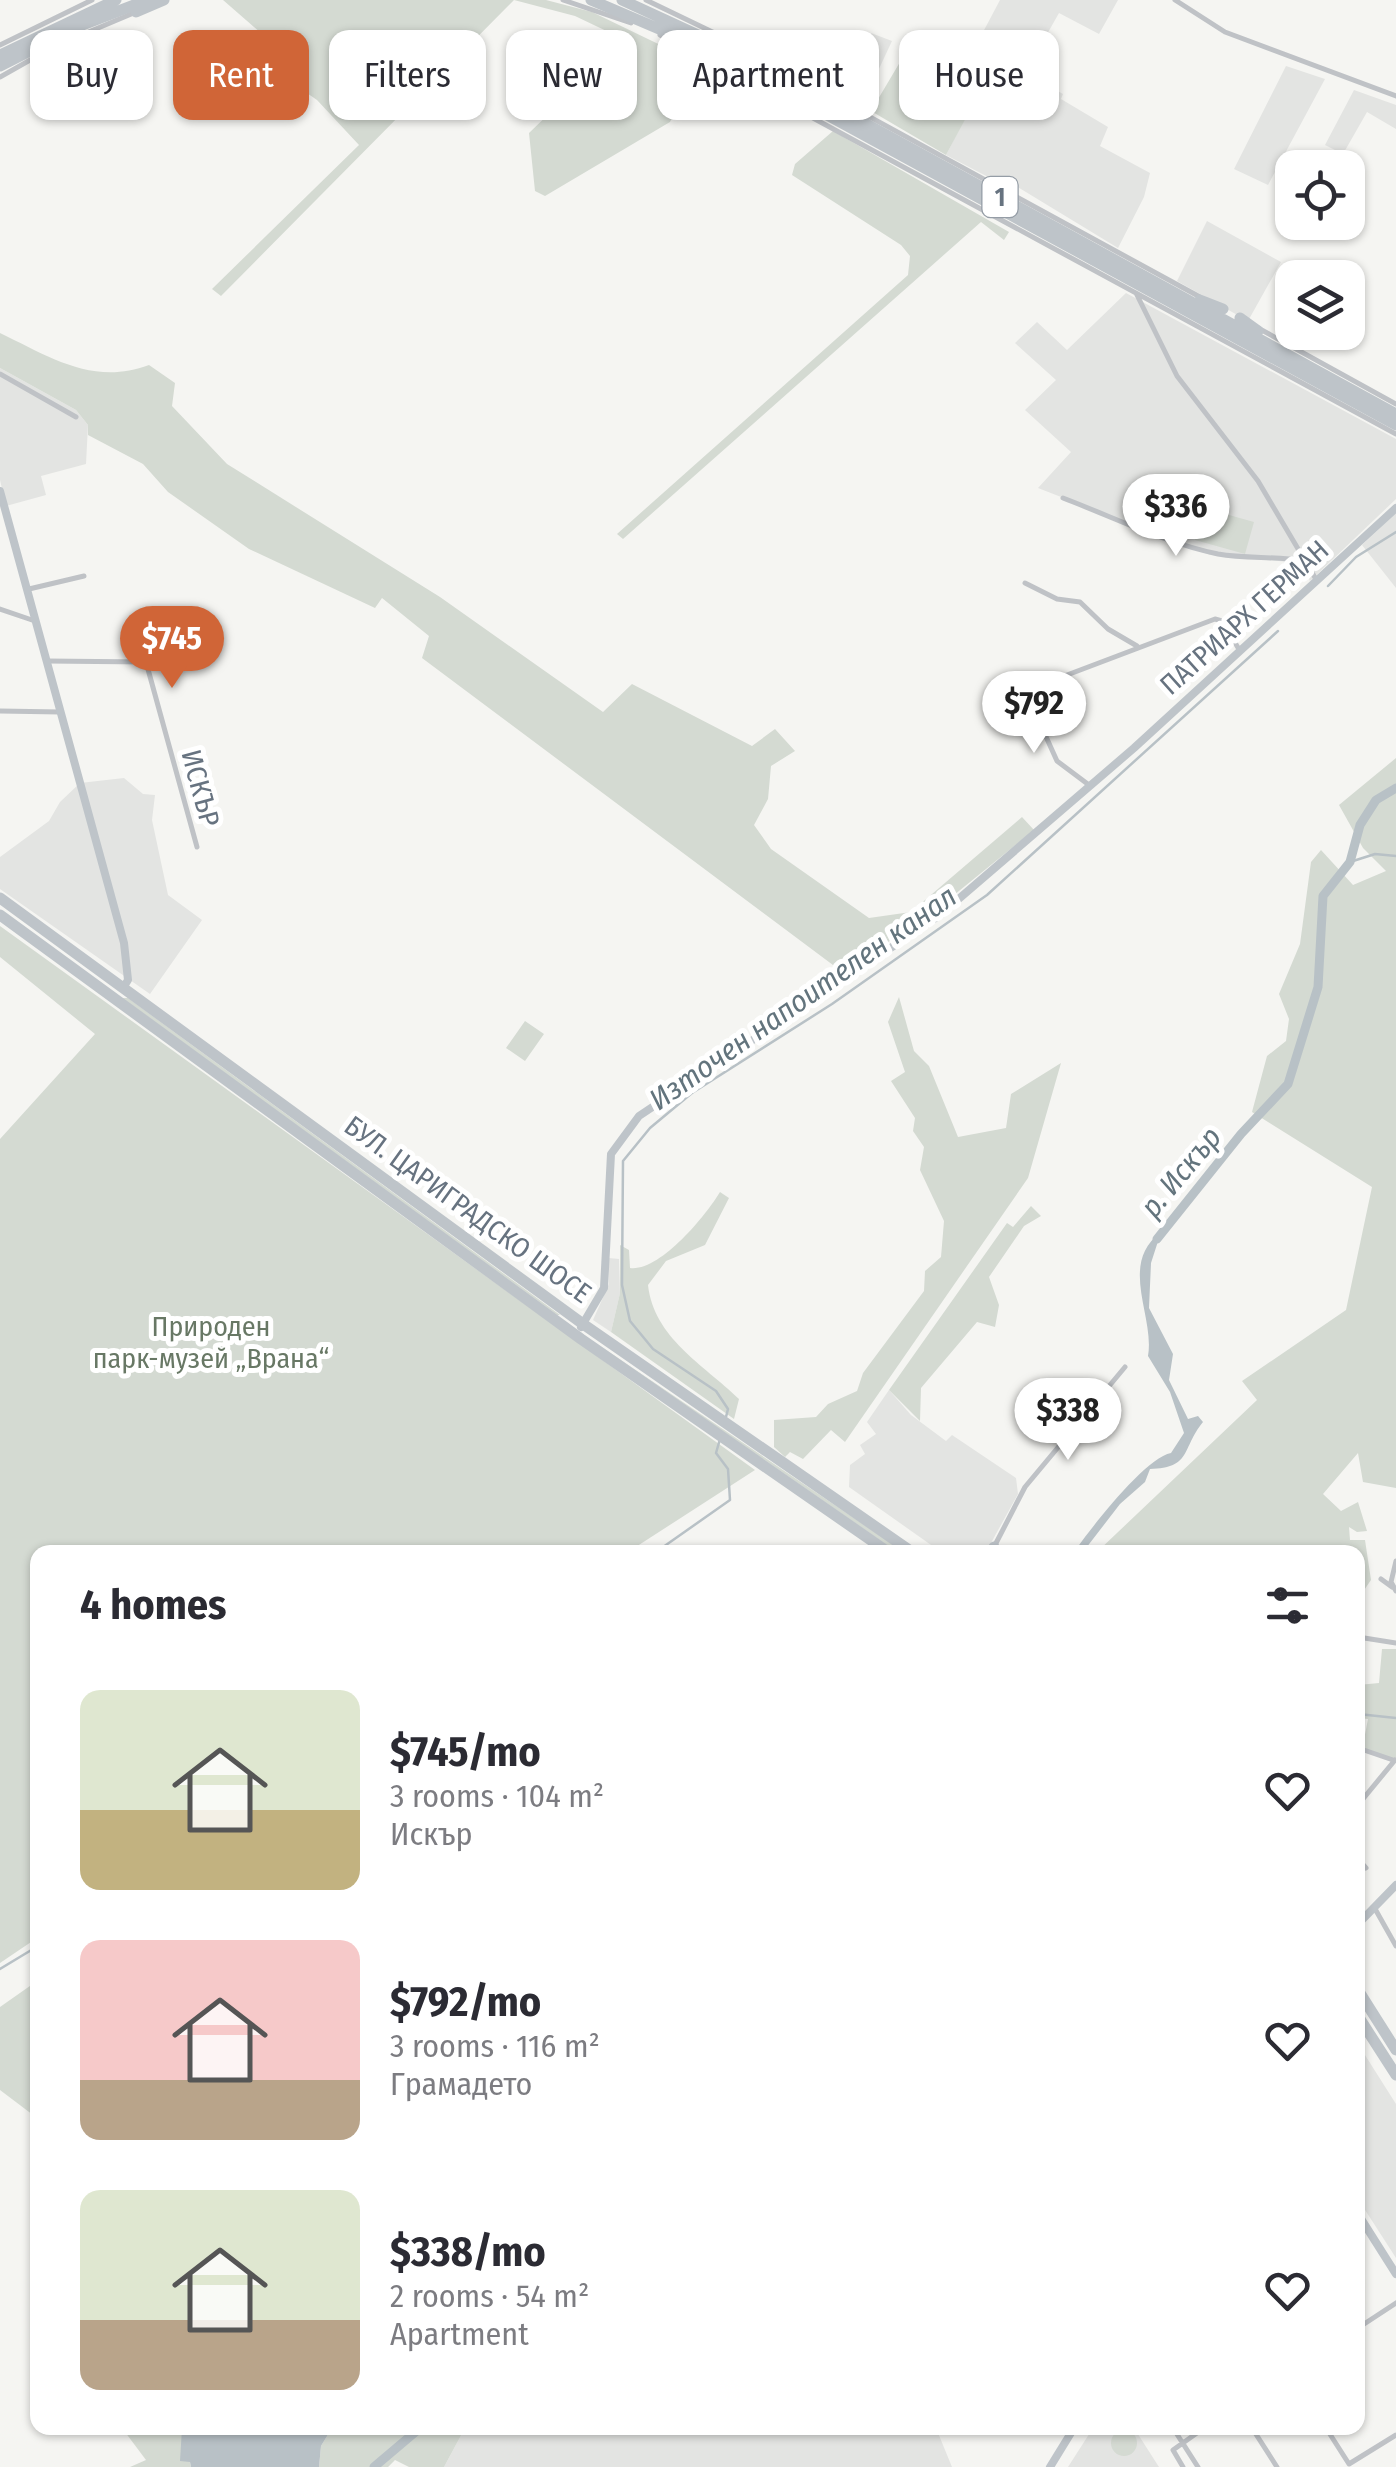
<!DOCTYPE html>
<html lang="en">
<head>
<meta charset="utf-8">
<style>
  body { margin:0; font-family:"Fira Sans Condensed",sans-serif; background:#f7f7f7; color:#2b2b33; height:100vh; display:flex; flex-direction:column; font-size:38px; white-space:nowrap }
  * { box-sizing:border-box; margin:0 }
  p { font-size:32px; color:#7c7c81 }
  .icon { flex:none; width:55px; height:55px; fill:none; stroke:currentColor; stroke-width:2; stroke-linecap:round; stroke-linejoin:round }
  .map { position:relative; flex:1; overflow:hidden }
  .drawer { position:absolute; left:30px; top:1545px; width:1335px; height:890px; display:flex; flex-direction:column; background:#fff; border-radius:20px; box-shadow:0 2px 8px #0004 }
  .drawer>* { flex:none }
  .banner { position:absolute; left:30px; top:30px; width:1338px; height:90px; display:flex; gap:20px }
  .fabs { position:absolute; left:1275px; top:150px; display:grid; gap:20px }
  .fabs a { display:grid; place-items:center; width:90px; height:90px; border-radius:20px; background:#fff; box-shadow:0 2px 8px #0004; font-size:50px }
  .price { position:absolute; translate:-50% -85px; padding:0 22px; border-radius:35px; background:#fff; color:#222; font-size:32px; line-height:65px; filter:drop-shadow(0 2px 5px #0008) }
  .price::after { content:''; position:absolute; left:50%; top:60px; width:30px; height:22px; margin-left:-15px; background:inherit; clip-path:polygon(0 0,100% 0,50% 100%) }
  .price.active { background:#d06537; color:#fff }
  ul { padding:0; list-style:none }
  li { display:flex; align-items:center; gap:30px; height:250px; padding:0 50px }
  li span { display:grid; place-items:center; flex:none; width:280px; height:200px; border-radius:20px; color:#555 }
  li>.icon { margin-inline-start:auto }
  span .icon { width:120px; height:120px; fill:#fffc; stroke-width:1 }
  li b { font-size:42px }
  h2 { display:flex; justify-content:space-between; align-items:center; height:120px; padding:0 50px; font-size:42px }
  .chip { padding:0 35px; border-radius:20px; background:#fff; box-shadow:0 2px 8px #0004; font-size:35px; line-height:90px }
  .chip.active { background:#d06537; color:#fff }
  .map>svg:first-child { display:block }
  .built { fill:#e3e4e2 }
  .green { fill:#d4dad2 }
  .water { fill:#b8c1c6 }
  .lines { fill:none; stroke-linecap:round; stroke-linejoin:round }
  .stream { stroke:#b8c1c6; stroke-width:2.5 }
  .river { stroke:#b8c1c6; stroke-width:9 }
  .street { stroke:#bfc2c6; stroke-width:5 }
  .secondary { stroke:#bec4c9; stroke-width:8 }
  .highway { stroke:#bec4c9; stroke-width:11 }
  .labels { text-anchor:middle; stroke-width:10; stroke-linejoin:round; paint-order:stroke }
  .shield { fill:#fff; stroke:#959da6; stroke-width:2.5 }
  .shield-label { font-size:25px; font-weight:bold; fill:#677380 }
  .street-label { font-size:28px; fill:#677380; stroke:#fff }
  .park-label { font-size:28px; fill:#687865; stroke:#fff }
  .water-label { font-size:30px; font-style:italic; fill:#63747d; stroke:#fff }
</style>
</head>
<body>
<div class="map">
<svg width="1396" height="2467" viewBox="0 0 1396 2467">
  <rect width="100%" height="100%" fill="#f5f5f2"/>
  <!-- built -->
  <path class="built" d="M1000,0h118l-19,34 -40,-21 -34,60 38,21 -2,5 47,28 -8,19 50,27 -6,24 -26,51 -102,-62 -3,4 -67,-35 21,-41 -21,-12z
    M871,33l21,8 -30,64 -21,-11z
    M1286,66l39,13 -57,106 -34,-16z
    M1354,90l42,15v24l-29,-17 -24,42 -18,-9z
    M1207,221l74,41 -33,59 -71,-40z
    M1126,293l270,146v60l-86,82 -9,-18 -91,-8 -172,-67 33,-36 -46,-42 31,-30 -41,-37 22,-21 30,28z
    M0,368l76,42 12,15 -2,39 -45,12 5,19 -40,11 -6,-26z
    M1396,513v75l-34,-43z
    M124,778l19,16 12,1 -3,25 16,75 34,25 -52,74 -150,-105v-32l49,-36 11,-19 20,-19z
    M609,1258l10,1 1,34 -9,39 -18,-12 16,-36z
    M889,1390l22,25 35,26 6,-6 64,43 2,16 -32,58h-45l-92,-65 1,-22 15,-11 -5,-9 16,-11 -9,-12z
    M1358,2044l38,60v154l-38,-59z
    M465,2428h471l16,39h-508z
    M1093,2428h41l25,39h-91z"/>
  <!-- green -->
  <path class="green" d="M223,0h323l46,12 209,101 -98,-42 -9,2 -24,49 -125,74 -10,-5 -6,-58 90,-87v-9l-44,-21 -61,-16 -293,296 -9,-7 147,-144 -42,-45 -58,-40 11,-19z
    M903,57l51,29 -8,16 22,12 -22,41 -75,-44z
    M833,131l176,101 -5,8 -23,-18 -358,317 -6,-5 291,-259 2,-19 -9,-11 -109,-70 3,-11z
    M0,333c50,24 93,53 149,32l26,18 -3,23 55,58 213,133 163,115 29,-28 120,62 23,-17 20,22 -24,15 -3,33 -14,26 17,24 98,69 42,-6 111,-95 12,13 -112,91 -81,50 -419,-313 7,-22 -47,-38 -7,10 -126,-59 -81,-57 -25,-28 -55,-29v-10l-12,-15 -76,-42z
    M1204,508l50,14 -9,32 -50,-14z
    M1396,758v730l-33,-6 -5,-29 -35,41 18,17 17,-9 9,29 -10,1 -8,-5 1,13h15l6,40 -13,19v-47h-261l160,-152 -15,-19 104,-71 26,-123 -120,-75 15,-56 19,-15 3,-22 -10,-25 21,-50 11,-82 10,-12 32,35 33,-14 -23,-23 -24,-43z
    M0,926l755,544 -127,82h-590l-1,386 -37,25v-824l95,-105 -95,-77z
    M899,997l15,54 15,15 29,71 48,-9 5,-34 50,-31 -33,115 -183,264 -14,-12 -28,29 -13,-7 -5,5 -11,-10v-27l42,-3 12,-13 29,-13 6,-18 61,-82 1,-20 16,-14 3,-36 -24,-51 4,-23 -11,-16 2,-13 -24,-37 14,-9 -17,-50z
    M122,998h6l432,317h-3z
    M525,1021l19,13 -19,27 -19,-13z
    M720,1192l9,6 -24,47 -39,16 -18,24c6,53 55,79 91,114l-5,20 -123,-87 9,-39v-48l9,5 1,18c29,4 75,-51 90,-76z
    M1031,1206l10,10 -17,10 -35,51 10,28 -4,22 -18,-5 -56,66 -1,33 -31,-31 118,-167 6,4z
    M587,1337l317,215h-7z
    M1382,1649h14v112l-34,-11 6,-31 -10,-1v-33l21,-2z
    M37,1981v137l-37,-28v-83z
    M122,2428h60l9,39h-61l16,-7z
    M332,2428h133l-21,39h-35l-14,-7 -7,7h-69l2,-21z
    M1111 2443a13 13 0 1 1 26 0a13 13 0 1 1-26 0Z"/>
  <!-- water -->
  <path class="water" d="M1161,1232l-10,31 -2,45 24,46 -4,26 19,39 10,-3 5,6c-22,27 -11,46 -53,47l-5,13 -25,22 -37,48h-9c17,-24 71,-94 97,-99l13,-20 -14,-41 -22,-36c7,-40 -30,-92 13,-124z
    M182,2428h150l-11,18 -2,21h-128l-1,-5 -10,-1z"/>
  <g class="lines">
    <!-- stream -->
    <path class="stream" d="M1328,586l28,-29 40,-25
      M1350,862l25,-8 21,2
      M726,1417l2,-8 -12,-18 -63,-42 -23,-28 -8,-36 1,-124 27,-33 42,-35 140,-89 155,-109 291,-264
      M656,1552l74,-52 -2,-31 -12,-16 4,-14
      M1358,1714l38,4
      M0,1969l38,-23"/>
    <!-- river -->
    <path class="river" d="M1157,1239l84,-105 47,-50 30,-97 5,-91 27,-34 10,-37 16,-25 20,-12
      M374,2467l46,-39"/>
    <!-- street -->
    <path class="street" d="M563,0l68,23
      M646,0l81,39 473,258
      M1175,0l50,32 171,64
      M660,35l736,399
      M0,45l92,-45
      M0,77l53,-30 83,-35
      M1136,293l41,83 81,105 59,100
      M1258,328l138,76
      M0,374l76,43
      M1063,498c50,19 102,45 155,56 29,5 58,2 85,7
      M1025,583l32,16 23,3 28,27 29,17
      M29,589l55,-13
      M0,609l35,12
      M47,661l99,1 51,185
      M0,711l60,1
      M1089,785l-32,-24 -29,-64 2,-8 185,-70 7,2 18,30
      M1003,1552l-9,-5 31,-60 100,-120
      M1396,1561l-5,21 5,9
      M1381,1579l11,8
      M1358,1637l38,6
      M1358,1748l35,12
      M1358,1805l37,-45
      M1358,1859l8,9
      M1374,1907l22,39
      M1358,2328l38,-25
      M1173,2428l25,39
      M1252,2428l25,39
      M1326,2428l23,36 47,-29
      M1183,2467l-10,-17 31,-22"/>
    <!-- secondary -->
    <path class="secondary" d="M0,491l124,452 4,37 -5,8
      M581,1327l23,-39 7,-134 28,-38 301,-201 194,-167 262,-240
      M1358,1924l38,-39
      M1358,2214l38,60
      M1050,2467l24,-39"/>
    <!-- highway -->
    <path class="highway" d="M591,0l115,49 690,376
      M622,0l115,53 659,361
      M136,12l28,-12
      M0,55l116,-55
      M0,66l77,-39 70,-27
      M1200,300l23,9
      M1240,318l18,13
      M0,898l583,426 329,228
      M0,915l581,424 307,213
      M991,1552l3,-5
      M1358,1990l38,60
      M1358,2016l38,59"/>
  </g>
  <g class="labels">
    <!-- shield labels -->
    <rect class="shield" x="982.5" y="177" width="35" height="40" rx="8"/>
    <g class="shield-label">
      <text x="1000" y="206">1</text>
    </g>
    <!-- street labels -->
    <g class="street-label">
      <text transform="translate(1244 617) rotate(-42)" y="10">ПАТРИАРХ ГЕРМАН</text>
      <text transform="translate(201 788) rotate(75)" y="10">ИСКЪР</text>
      <text transform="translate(468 1209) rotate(36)" y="10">БУЛ. ЦАРИГРАДСКО ШОСЕ</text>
    </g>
    <!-- park labels -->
    <g class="park-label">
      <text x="211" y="1336">Природен<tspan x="211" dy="32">парк-музей „Врана“</tspan></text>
    </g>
    <!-- water labels -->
    <g class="water-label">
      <text transform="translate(803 998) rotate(-35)" y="10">Източен напоителен канал</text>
      <text transform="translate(1181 1172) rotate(-50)" y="10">р. Искър</text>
    </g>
  </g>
</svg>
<div class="fabs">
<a><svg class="icon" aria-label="locate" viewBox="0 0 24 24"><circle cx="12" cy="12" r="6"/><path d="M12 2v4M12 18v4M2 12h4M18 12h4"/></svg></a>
<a><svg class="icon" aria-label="layers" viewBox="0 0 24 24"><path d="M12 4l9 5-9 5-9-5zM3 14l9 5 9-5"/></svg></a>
</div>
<b class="price" style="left:1176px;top:559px">$336</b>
<b class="price active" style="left:172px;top:691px">$745</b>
<b class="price" style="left:1034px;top:756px">$792</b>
<b class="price" style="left:1068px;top:1463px">$338</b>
<div class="banner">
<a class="chip">Buy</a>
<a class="chip active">Rent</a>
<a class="chip">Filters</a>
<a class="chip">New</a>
<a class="chip">Apartment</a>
<a class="chip">House</a>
</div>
<section class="drawer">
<h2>4 homes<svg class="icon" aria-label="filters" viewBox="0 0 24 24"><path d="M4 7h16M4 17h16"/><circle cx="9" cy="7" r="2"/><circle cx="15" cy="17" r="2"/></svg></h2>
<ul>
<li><span style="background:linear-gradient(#dfe7d0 60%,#c2b280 0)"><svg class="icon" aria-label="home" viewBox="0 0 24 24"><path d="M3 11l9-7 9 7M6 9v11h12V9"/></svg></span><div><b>$745/mo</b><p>3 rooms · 104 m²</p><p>Искър</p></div><svg class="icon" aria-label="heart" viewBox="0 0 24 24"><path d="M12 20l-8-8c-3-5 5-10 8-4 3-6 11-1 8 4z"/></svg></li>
<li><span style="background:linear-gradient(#f6c9c9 70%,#b9a48a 0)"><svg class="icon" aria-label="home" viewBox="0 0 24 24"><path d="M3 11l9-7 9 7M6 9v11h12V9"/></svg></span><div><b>$792/mo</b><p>3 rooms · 116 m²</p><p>Грамадето</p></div><svg class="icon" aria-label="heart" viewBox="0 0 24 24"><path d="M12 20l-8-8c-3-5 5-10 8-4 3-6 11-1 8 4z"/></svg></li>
<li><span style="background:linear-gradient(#dfe7d0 65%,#b9a48a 0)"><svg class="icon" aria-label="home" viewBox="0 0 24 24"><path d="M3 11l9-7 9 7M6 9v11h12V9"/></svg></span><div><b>$338/mo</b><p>2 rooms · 54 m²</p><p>Apartment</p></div><svg class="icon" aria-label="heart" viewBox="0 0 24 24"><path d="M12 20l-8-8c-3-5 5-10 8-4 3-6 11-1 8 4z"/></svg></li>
</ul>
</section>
</div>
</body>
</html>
